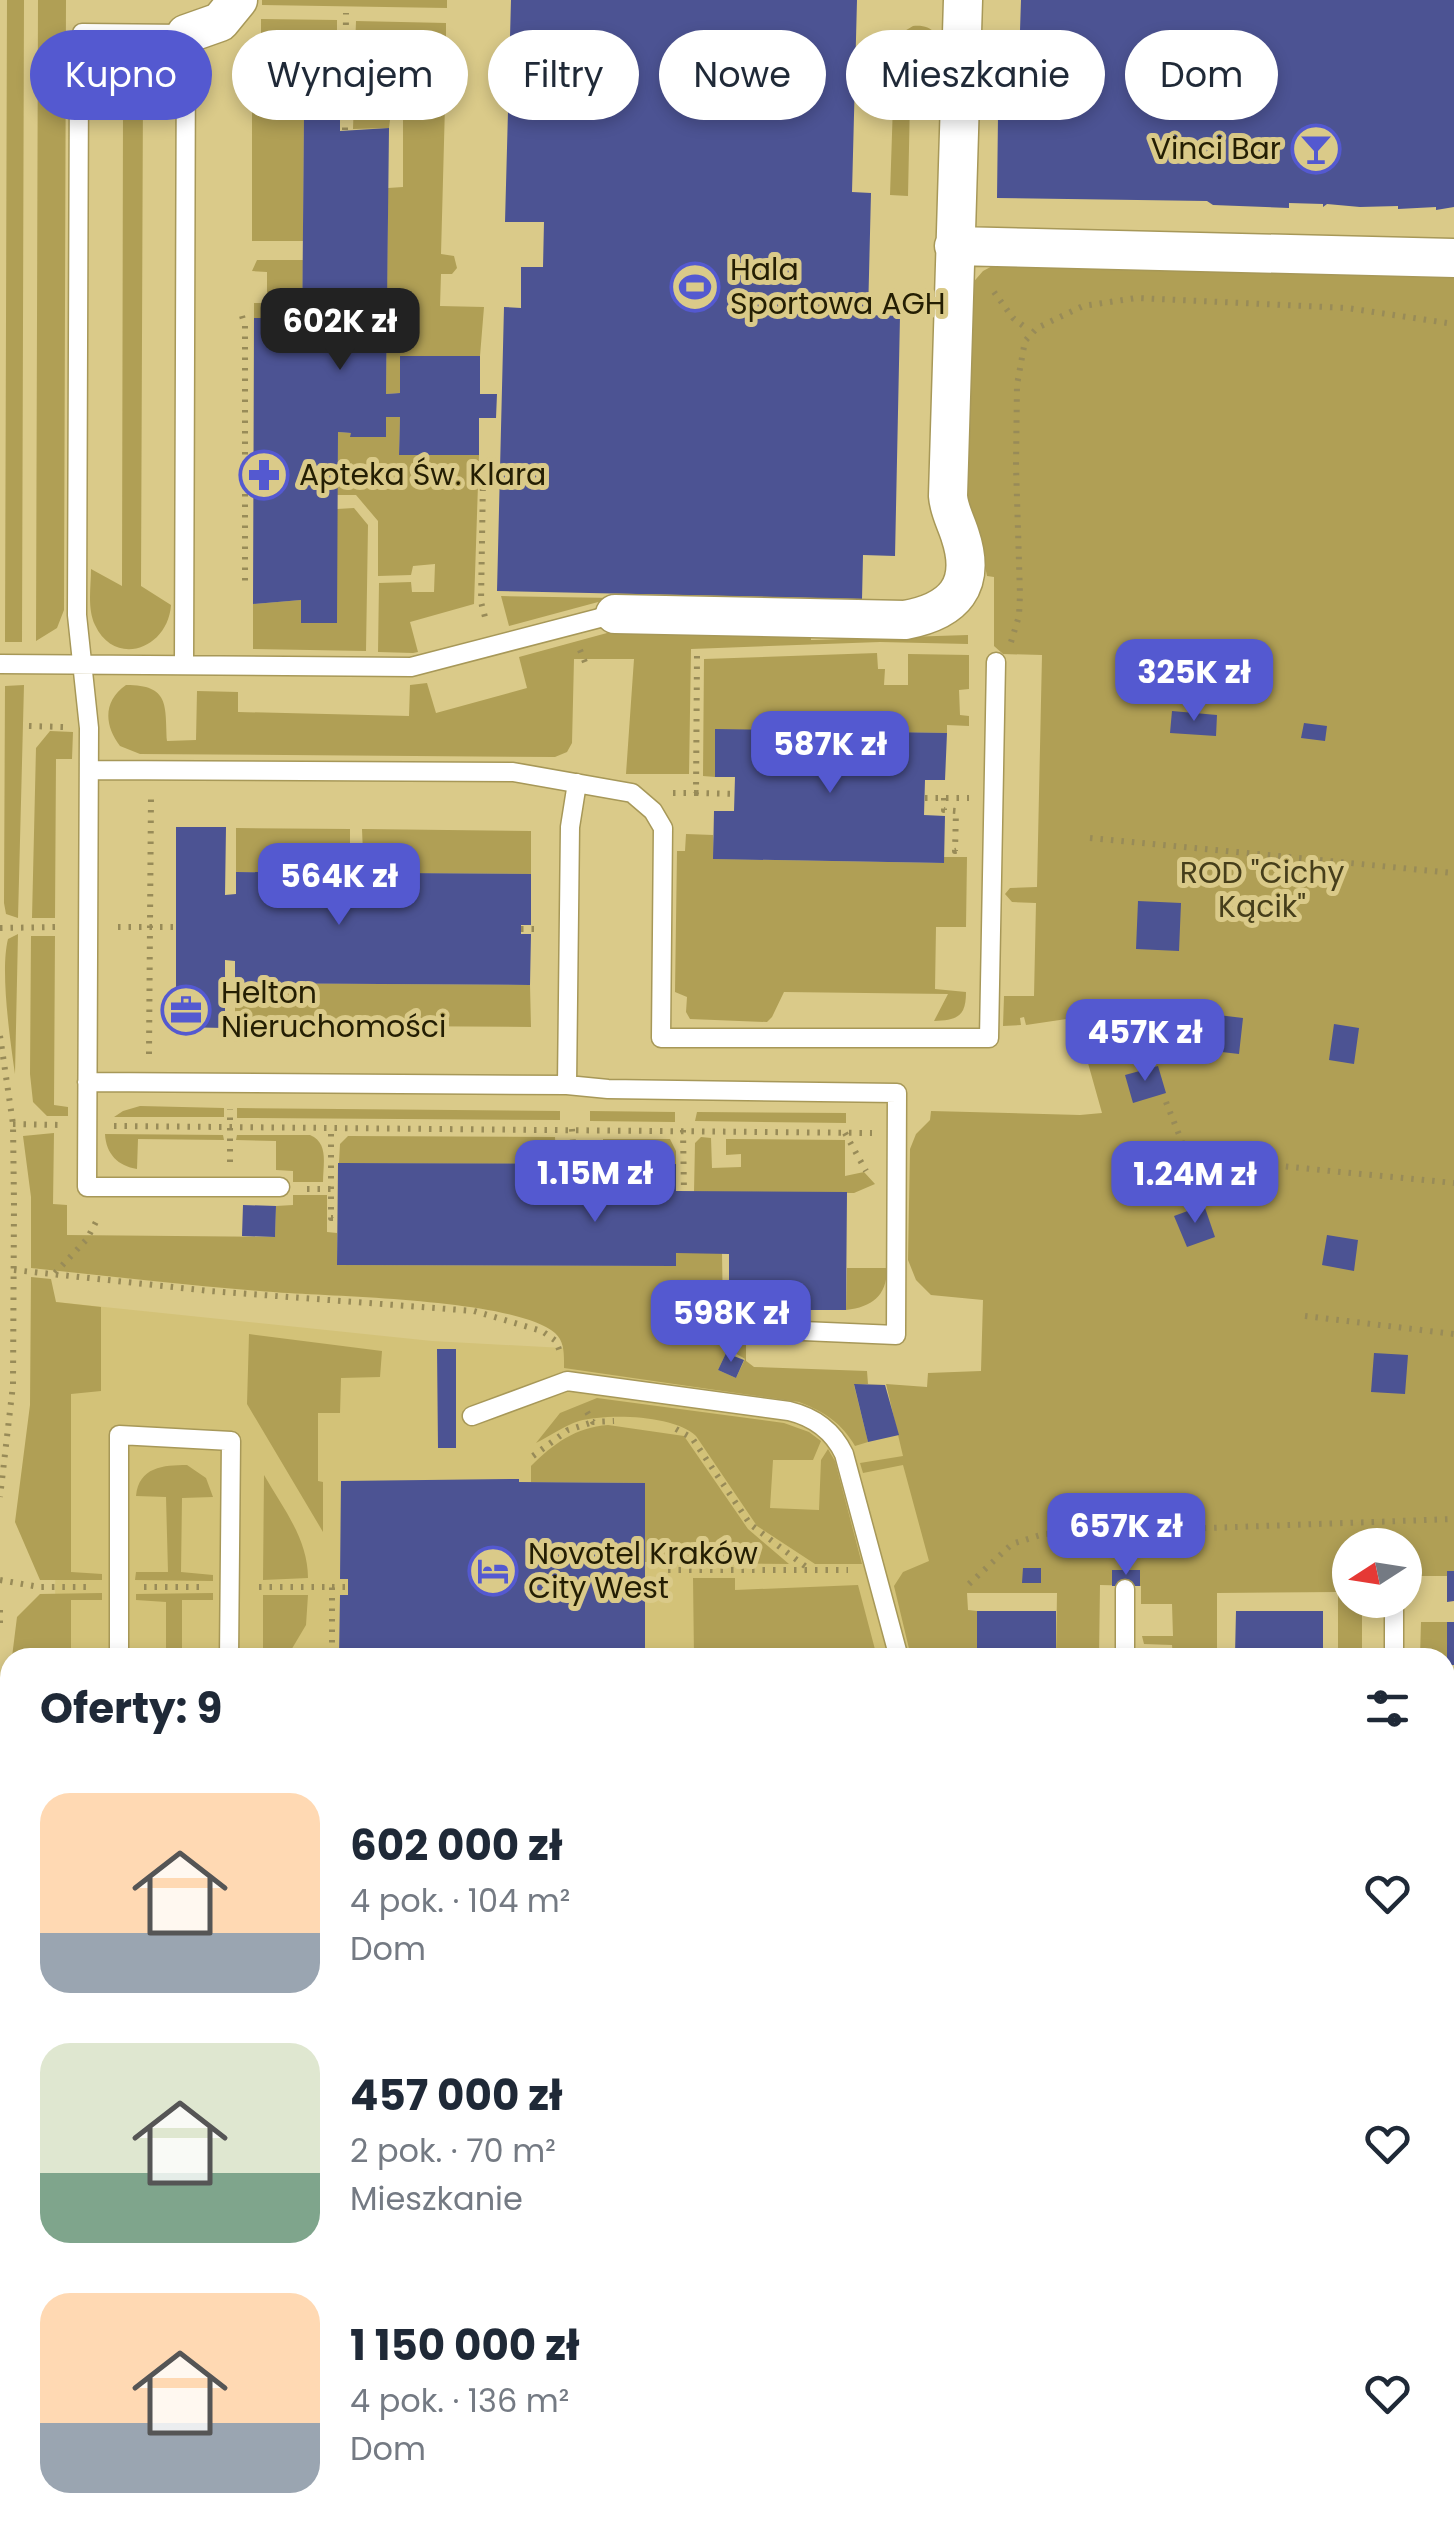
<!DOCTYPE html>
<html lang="pl">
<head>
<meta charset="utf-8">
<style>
  body { margin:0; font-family:Poppins,sans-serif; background:#f2f2f3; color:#1f2937; height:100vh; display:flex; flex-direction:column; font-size:38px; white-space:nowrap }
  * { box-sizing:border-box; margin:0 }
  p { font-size:32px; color:#747a83 }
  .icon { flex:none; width:55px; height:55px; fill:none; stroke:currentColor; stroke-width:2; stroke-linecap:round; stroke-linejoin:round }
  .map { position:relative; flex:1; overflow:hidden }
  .side { position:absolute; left:0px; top:1648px; width:1455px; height:892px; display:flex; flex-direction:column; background:#fff; border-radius:30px 30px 0 0; box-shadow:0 5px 15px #0003 }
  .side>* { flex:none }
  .top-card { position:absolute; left:30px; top:30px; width:1395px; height:90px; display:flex; gap:20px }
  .needle { width:65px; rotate:258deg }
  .tools { position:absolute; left:1332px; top:1528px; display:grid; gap:20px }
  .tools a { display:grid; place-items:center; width:90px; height:90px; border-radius:50%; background:#fff; box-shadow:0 5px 15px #0003; font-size:50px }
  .price { position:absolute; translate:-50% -85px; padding:0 22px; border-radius:20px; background:#5459d0; color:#fff; font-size:32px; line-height:65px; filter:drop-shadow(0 2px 5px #0008) }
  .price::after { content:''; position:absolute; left:50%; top:60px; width:30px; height:22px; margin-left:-15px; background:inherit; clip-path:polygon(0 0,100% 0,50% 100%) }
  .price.active { background:#222; color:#fff }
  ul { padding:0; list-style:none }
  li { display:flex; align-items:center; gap:30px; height:250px; padding:0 40px }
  li span { display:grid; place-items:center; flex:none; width:280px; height:200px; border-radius:30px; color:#555 }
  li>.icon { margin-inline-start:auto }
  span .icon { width:120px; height:120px; fill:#fffc; stroke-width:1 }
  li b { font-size:42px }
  h2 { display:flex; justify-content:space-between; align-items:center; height:120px; padding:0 40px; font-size:42px }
  .tag { padding:0 35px; border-radius:45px; background:#fff; box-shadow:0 5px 15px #0003; font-size:35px; line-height:90px }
  .tag.active { background:#5459d0; color:#fff }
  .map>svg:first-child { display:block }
  .built { fill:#d3c278 }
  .green { fill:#b09f55; fill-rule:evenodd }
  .building { fill:#4c5393 }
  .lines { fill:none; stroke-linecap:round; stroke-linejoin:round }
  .service-casing { stroke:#a79858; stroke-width:21 }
  .minor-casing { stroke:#a79858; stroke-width:41 }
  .path { stroke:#988b58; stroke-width:6; stroke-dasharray:2.5 8; stroke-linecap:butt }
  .service { stroke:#fff; stroke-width:18 }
  .minor { stroke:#fff; stroke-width:38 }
  .labels { text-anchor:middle; stroke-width:10; stroke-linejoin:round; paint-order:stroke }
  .poi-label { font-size:30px; fill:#241e03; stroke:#daca89; text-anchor:start }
  .park-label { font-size:30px; fill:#463e1b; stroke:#daca89 }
</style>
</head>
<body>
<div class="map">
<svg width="1454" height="2538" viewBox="0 0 1454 2538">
  <rect width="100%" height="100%" fill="#daca89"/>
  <!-- built -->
  <path class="built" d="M56,1302l376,39 151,8 133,-7 25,14 23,20 121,9 59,196 2,76 -891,1z"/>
  <!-- green -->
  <path class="green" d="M7,0h17l-2,642h-17z
    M38,0h28l-2,610 -7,18 -21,13z
    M262,0h185v8l-185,-3z
    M261,19l76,1v91l-33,1 -1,129h-51v-194h9z
    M356,21l90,2v14l-31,-1 -1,67 31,2 -4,149 13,2 3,12 -5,6h-11l-1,32 44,1 -4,49h-80v37l-14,1 2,-206 15,-1v-76l-48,-61z
    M913,26c18,-2 27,8 30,26l-32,-1 -3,145 -18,-1 5,-152 8,-11z
    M137,49c30,5 35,22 36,50l-30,-12 -2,499 30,19c-3,44 -56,63 -76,20 -8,-17 -4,-38 -4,-56l31,17 1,-470 -31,-18c1,-31 15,-47 45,-49z
    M355,68l36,44 -2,16 -36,1z
    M257,260h46l-1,81h-12v-23h-36v-15h13v-31l-15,-1z
    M996,264l458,10v1297l-7,5h-42v-31h-55v55h28l-16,15v42h-24v-65l-121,1v62l8,2h-52l-1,-12 -28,-1 -2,-8h31l-1,-32h-31v-18l-41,-1 -1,72h-43l1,-64h-90l1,17 9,1v46h-66l-17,-71 9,-14 26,-11 -26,-96 -40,8 -3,-10 43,-7 -17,-72 41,3 1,-14 53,-2 2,-71 -52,-5 -15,-15 -8,-20 2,-111 6,-15 14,-14 1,-9 149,4 22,-2 -16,-57 5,-3 -11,-36 -54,8 -2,-8 -4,1 1,7 -18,1 1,-30h30l2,-93 -24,-1 -7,-8 5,-6 27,-1 5,-232 -39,-1 -9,-8v-69l-7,-1 -8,-39 -14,-37 5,-214 13,-15z
    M386,417h14l-1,38h80l-5,149 -64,18 8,30 -5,1 -35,-1 1,-69 32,-1 1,10h22l1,-28 -22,2 -2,9 -33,1v-55l-22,-26h-19l1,-63 13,1v4h34z
    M354,508l14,17 -2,126 -113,-2v-45l48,-4v23h36v-114z
    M501,596l112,2 -104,28z
    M618,630l193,4v6l157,-5v9l-88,-2 -189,7 -2,125h-63l8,-115h-60l-2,84 -5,9 -12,5 -415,-3 -20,-8c-16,-21 -17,-45 6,-61 44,0 39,20 41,56l29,-1 1,-49 41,1v20l171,4 1,-31 17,-2 9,30 91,-25 -8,-31z
    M877,653l1,16h7l-1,16h24v-31l61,1v34l-10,1 1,25 9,1v10l-22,-1v8l-232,-3v47l-12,-1 1,-117z
    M24,685l-6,233 -12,-4 -2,-11 1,-217z
    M50,731l23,1 -1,27h-16l-1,159h-23l4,-170z
    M236,828l114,1v27h-21v17l-93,-1z
    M362,829l169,2v43l-161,-1v-18l-7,-1z
    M686,834l27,1 1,24 229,4 1,-6h23l-1,70h-30l-1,62 31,3c0,25 -9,28 -32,29l14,-27 -164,-2 -12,25 -5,5 -77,-3 -4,-7 1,-15 -12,-5 2,-141h8z
    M18,934l-3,140c-5,-35 -15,-103 -7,-135z
    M31,936h24l-1,169 14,2v9h-21l-14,-14 -3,-28z
    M235,983l295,2 1,42 -296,-2z
    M140,1106l84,2v9h-110l9,-6z
    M237,1108l323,3v9l-323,-2z
    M590,1111l85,1v10l-85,-1z
    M697,1112l149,1v10l-151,-2z
    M54,1133l-1,71 14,1v30l208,2 1,-31 17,-1v-10h34v37l10,1v32l338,1 1,-13h46l1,63h23v45l8,6 113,4 1,13 -14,1 14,57 -13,4c-13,-23 -32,-35 -56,-44l-235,-34c0,-13 1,-26 -9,-35 -44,-36 -232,-36 -295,-42 -76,-6 -153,-15 -229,-23v-71l-8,-61zM718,1343l27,16 -9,19 -18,-8 8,-17z
    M105,1134l118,1 1,5 -86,-1 -1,30c-19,-3 -31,-15 -32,-35z
    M237,1135h73c19,8 13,29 13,47h-30v-11l-17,-1v-29l-40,-1z
    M348,1136l207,1 1,27 -217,-1 1,-19z
    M701,1137l10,1 1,30 29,-1v-13l-15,1v-16l119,1v36l19,-4 11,12 -21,9 -160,-1 1,-49z
    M603,1139h67l6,12v13h-72z
    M847,1268h40c0,27 -14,39 -41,42z
    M31,1277l20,2 5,23 45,5v84l-30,3v178l31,2v6h-62l-25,-58 15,-117z
    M249,1334l133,17 -2,26 -39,1 -1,35h-22v68l5,1v50l-76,-128z
    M597,1398l187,25 25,9 12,9 -8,19h-40l-3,48 49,2 2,-50 7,-11 7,12 27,103h-47l-58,-38 -61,-90c-21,-21 -89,-23 -117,-15 -15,5 -29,15 -43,22l24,-30z
    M608,1425l76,11 64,93 41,35 -144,-2v-79l-114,-1v-16c22,-22 45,-39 77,-41z
    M187,1465l19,13 7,19 -31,1 -1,74 32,3v6l-78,-1 1,-8h32l-2,-75 -30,-1c3,-29 27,-31 51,-31z
    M264,1475c19,33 44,64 44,103l-45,2z
    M693,1578h42v12l123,-5 19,72h-183z
    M102,1593v7h-31v57h-59l5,-40 23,-23z
    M213,1593v7h-31v57h-16v-55l-30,-2v-6z
    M263,1595h45l-2,30 -19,32h-24z
    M1421,1622h26l1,75h-3v-39h-25z
    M10,1673v147c-10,-47 -6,-99 0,-147z
    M0,1835l10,37v113l-10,15z
    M1445,1840l3,49h6v51h-7l-2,-4z
    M1445,1976h9v43h-7l-1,5z
    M1445,2064l2,61h7v35h-9z
    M1445,2201h9v43h-7v5z
    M1445,2341l2,5h7v107l-8,1v8z
    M0,2358l10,172h3v8h-7l-6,-53z
    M422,2530h668v8h-668z"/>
  <!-- building -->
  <path class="building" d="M511,0h346l-5,192 19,1 -3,122 32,1 -5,240 -32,-1 -1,44 -365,-8 7,-284 17,1v-41h22l1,-45h-39z
    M1021,0h433v207l-18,3v-3l-38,2v-3l-38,1 -33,-3 -4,3v-3l-34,-1v5l-76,-3 -6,-4 -210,-3 1,-82h-15v-18h16l1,-37h19z
    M304,111h36v20l49,-3 -3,266 14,-1v-37h80v38h17l-1,24h-17v37h-80l1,-38h-14v20h-36l1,-4 -13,-1 -1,191h-36v-23l-48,4 1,-286h36v23h12z
    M1172,711l45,4 -1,21 -46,-3z
    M1304,723l23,3 -2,15 -24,-3z
    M715,729l232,4 -2,47h-20l-1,35 21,1 -1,47 -231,-4 1,-48h20l1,-34h-20z
    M176,827h50l-1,68 11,-1v-22l295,2v51h-10v9h10l-1,51 -295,-2v-22l-10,-1v68l-49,-1z
    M1138,901l43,2 -2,48 -43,-2z
    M1218,1015l25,3 -4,36 -26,-3z
    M1334,1024l25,4 -5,36 -25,-4z
    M1158,1066l8,27 -33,10 -8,-28z
    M338,1163l338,1v27l171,1 -1,118h-117v-56l-53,-1v13l-339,-1z
    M243,1205l33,1 -1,31 -33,-1z
    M1204,1205l11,32 -28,10 -13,-31z
    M1327,1235l31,5 -4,31 -32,-6z
    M437,1349h19v99h-18z
    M726,1353l18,7 -8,18 -18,-8z
    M1374,1353l34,2 -3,39 -34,-2z
    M854,1384l31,1 14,50 -31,7z
    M512,1479h7v3l126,1v175h-306l1,-63h8v-16h-8l1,-98z
    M1023,1568h18v15h-19z
    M1112,1570h28v16h-28z
    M1447,1571h7v30l-7,1z
    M977,1611h79v47h-79z
    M1236,1611h87v47l-88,-3z
    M1447,1622h7v43h-7z
    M1447,1795h7v31h-6z
    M1447,1847h7v42h-6z
    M1447,2019h7v31h-8z
    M1447,2070h7v43h-7z
    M1447,2244h7v30h-7z
    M1447,2295h7v43h-7z
    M1454,2462v44h-8v-43z
    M1446,2526h8v12h-8z"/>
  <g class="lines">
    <!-- service casing -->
    <g class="service-casing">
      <path id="service" d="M0,664l411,3 204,-53
        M184,665l2,-631 -104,-1 -3,43 -2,539 12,113 -2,459h193
        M89,770l424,2 119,21 21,18 10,17 -2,210h328l7,-376
        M87,1082l480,3 41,4 289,4 -1,242 -138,-6
        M567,1085l3,-258 7,-44
        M472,1416l95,-35 222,30c25,6 44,20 55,43l55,204
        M1125,1589v69
        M119,1658v-223l112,6 -2,217
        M1394,1658v-58
        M1445,1746h9
        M1394,2530v8
        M1123,2537l86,1
        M402,2538v-8"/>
    </g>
    <!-- minor casing -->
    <g class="minor-casing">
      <path id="minor" d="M186,34l34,-12 18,-22
        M954,246l500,12
        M615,614l290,6c49,-9 72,-34 55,-85 -4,-13 -11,-25 -12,-39l15,-496"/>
    </g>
    <!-- path -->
    <path class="path" d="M345,130l1,-117
      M994,292l19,26 13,10
      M242,316l3,10v259
      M483,478l-2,124 4,15
      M1011,642l8,-26 1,-21 -4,-129 1,-81 8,-44 12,-13 46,-22 53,-8 211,10 107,16
      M580,650l7,17
      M29,726l34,1
      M673,793h23l1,-138
      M696,793l39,1
      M925,798h44
      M944,798v12l12,1 -1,40 8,-2
      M1090,838l364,35
      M118,927h58
      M0,928l59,-1
      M521,929h17
      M0,1036l13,88 1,80 -1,181 -13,112
      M149,1054l2,-258
      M1166,1102l22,55 266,26
      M13,1124l49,1
      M114,1126l758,7
      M572,1129l1,14
      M683,1130l1,62
      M845,1133l21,38
      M230,1162v-53
      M307,1189h24v29h6
      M331,1189v-62
      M14,1270l196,21 264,20 68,20 14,10 4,11
      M55,1273l32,-34 12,-23
      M1305,1316l149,18
      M587,1412l6,10 21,-1
      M676,1429l16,9 58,86 60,46
      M533,1456l35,-26 25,-8
      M668,1570h180
      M0,1580l39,7h53
      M969,1584l43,-40 32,-10 410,-15
      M144,1587h58
      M259,1587h73v71
      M332,1587h16
      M0,1610v21
      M0,2208l5,18 5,61
      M28,2530l1,8"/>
    <!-- service -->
    <use href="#service" class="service"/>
    <!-- minor -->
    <use href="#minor" class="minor"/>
  </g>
  <!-- icons -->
  <defs>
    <g id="bar-ring" transform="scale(2.5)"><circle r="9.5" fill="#daca89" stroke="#5459d0" stroke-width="1.5"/><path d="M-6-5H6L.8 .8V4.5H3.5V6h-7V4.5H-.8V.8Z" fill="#5459d0"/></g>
    <g id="stadium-ring" transform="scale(2.5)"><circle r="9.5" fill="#daca89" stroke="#5459d0" stroke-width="1.5"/><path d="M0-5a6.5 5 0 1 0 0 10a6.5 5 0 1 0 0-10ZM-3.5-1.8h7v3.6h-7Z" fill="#5459d0"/></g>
    <g id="pharmacy-ring" transform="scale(2.5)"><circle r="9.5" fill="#daca89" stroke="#5459d0" stroke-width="1.5"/><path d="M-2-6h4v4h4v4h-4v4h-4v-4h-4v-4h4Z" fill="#5459d0"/></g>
    <g id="office-ring" transform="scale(2.5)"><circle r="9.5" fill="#daca89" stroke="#5459d0" stroke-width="1.5"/><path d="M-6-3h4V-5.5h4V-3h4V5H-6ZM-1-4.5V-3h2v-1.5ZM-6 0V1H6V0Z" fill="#5459d0"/></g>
    <g id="hotel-ring" transform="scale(2.5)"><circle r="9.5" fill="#daca89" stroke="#5459d0" stroke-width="1.5"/><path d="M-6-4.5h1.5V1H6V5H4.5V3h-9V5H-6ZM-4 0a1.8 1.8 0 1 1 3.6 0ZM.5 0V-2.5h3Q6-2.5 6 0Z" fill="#5459d0"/></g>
  </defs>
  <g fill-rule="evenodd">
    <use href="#bar-ring" x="1316" y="149"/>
    <use href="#stadium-ring" x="695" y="287"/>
    <use href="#pharmacy-ring" x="264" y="475"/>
    <use href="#office-ring" x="186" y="1010"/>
    <use href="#hotel-ring" x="493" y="1571"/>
  </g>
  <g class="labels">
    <!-- poi labels -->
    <g class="poi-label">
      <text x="1281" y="159" text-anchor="end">Vinci Bar</text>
      <text x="730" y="280">Hala<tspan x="730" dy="34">Sportowa AGH</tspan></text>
      <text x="299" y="485">Apteka Św. Klara</text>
      <text x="221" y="1003">Helton<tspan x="221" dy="34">Nieruchomości</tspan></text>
      <text x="528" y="1564">Novotel Kraków<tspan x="528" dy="34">City West</tspan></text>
    </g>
    <!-- park labels -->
    <g class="park-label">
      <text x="1262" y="883">ROD "Cichy<tspan x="1262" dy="34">Kącik"</tspan></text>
    </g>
  </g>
</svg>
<div class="tools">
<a><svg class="needle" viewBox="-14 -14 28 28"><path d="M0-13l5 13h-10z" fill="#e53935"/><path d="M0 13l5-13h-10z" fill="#747a83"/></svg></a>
</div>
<b class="price active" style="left:340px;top:373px">602K zł</b>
<b class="price" style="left:1194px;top:724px">325K zł</b>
<b class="price" style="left:830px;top:796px">587K zł</b>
<b class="price" style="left:339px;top:928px">564K zł</b>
<b class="price" style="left:1145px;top:1084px">457K zł</b>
<b class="price" style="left:595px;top:1225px">1.15M zł</b>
<b class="price" style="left:1195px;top:1226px">1.24M zł</b>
<b class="price" style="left:731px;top:1365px">598K zł</b>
<b class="price" style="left:1126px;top:1578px">657K zł</b>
<div class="top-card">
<a class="tag active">Kupno</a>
<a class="tag">Wynajem</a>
<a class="tag">Filtry</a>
<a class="tag">Nowe</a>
<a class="tag">Mieszkanie</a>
<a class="tag">Dom</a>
</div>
<section class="side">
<h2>Oferty: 9<svg class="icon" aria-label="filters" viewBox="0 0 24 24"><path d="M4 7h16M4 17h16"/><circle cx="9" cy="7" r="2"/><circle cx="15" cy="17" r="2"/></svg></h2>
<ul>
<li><span style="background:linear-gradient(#ffd9b3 70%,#9aa5b1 0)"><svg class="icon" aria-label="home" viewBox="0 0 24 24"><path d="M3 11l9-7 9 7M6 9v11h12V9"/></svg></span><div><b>602 000 zł</b><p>4 pok. · 104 m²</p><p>Dom</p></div><svg class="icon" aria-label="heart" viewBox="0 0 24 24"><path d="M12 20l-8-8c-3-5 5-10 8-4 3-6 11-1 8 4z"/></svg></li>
<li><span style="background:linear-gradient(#dfe7d0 65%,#7fa58c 0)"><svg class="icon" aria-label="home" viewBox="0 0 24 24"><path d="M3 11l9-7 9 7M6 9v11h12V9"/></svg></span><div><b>457 000 zł</b><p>2 pok. · 70 m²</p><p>Mieszkanie</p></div><svg class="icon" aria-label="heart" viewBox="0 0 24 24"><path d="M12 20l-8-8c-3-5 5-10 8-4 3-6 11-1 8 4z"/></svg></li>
<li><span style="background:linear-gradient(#ffd9b3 65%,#9aa5b1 0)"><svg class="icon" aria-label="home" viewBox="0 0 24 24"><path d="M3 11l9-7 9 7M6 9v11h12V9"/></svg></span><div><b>1 150 000 zł</b><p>4 pok. · 136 m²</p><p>Dom</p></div><svg class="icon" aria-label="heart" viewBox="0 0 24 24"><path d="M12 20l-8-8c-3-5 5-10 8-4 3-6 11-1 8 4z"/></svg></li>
</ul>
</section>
</div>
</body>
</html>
